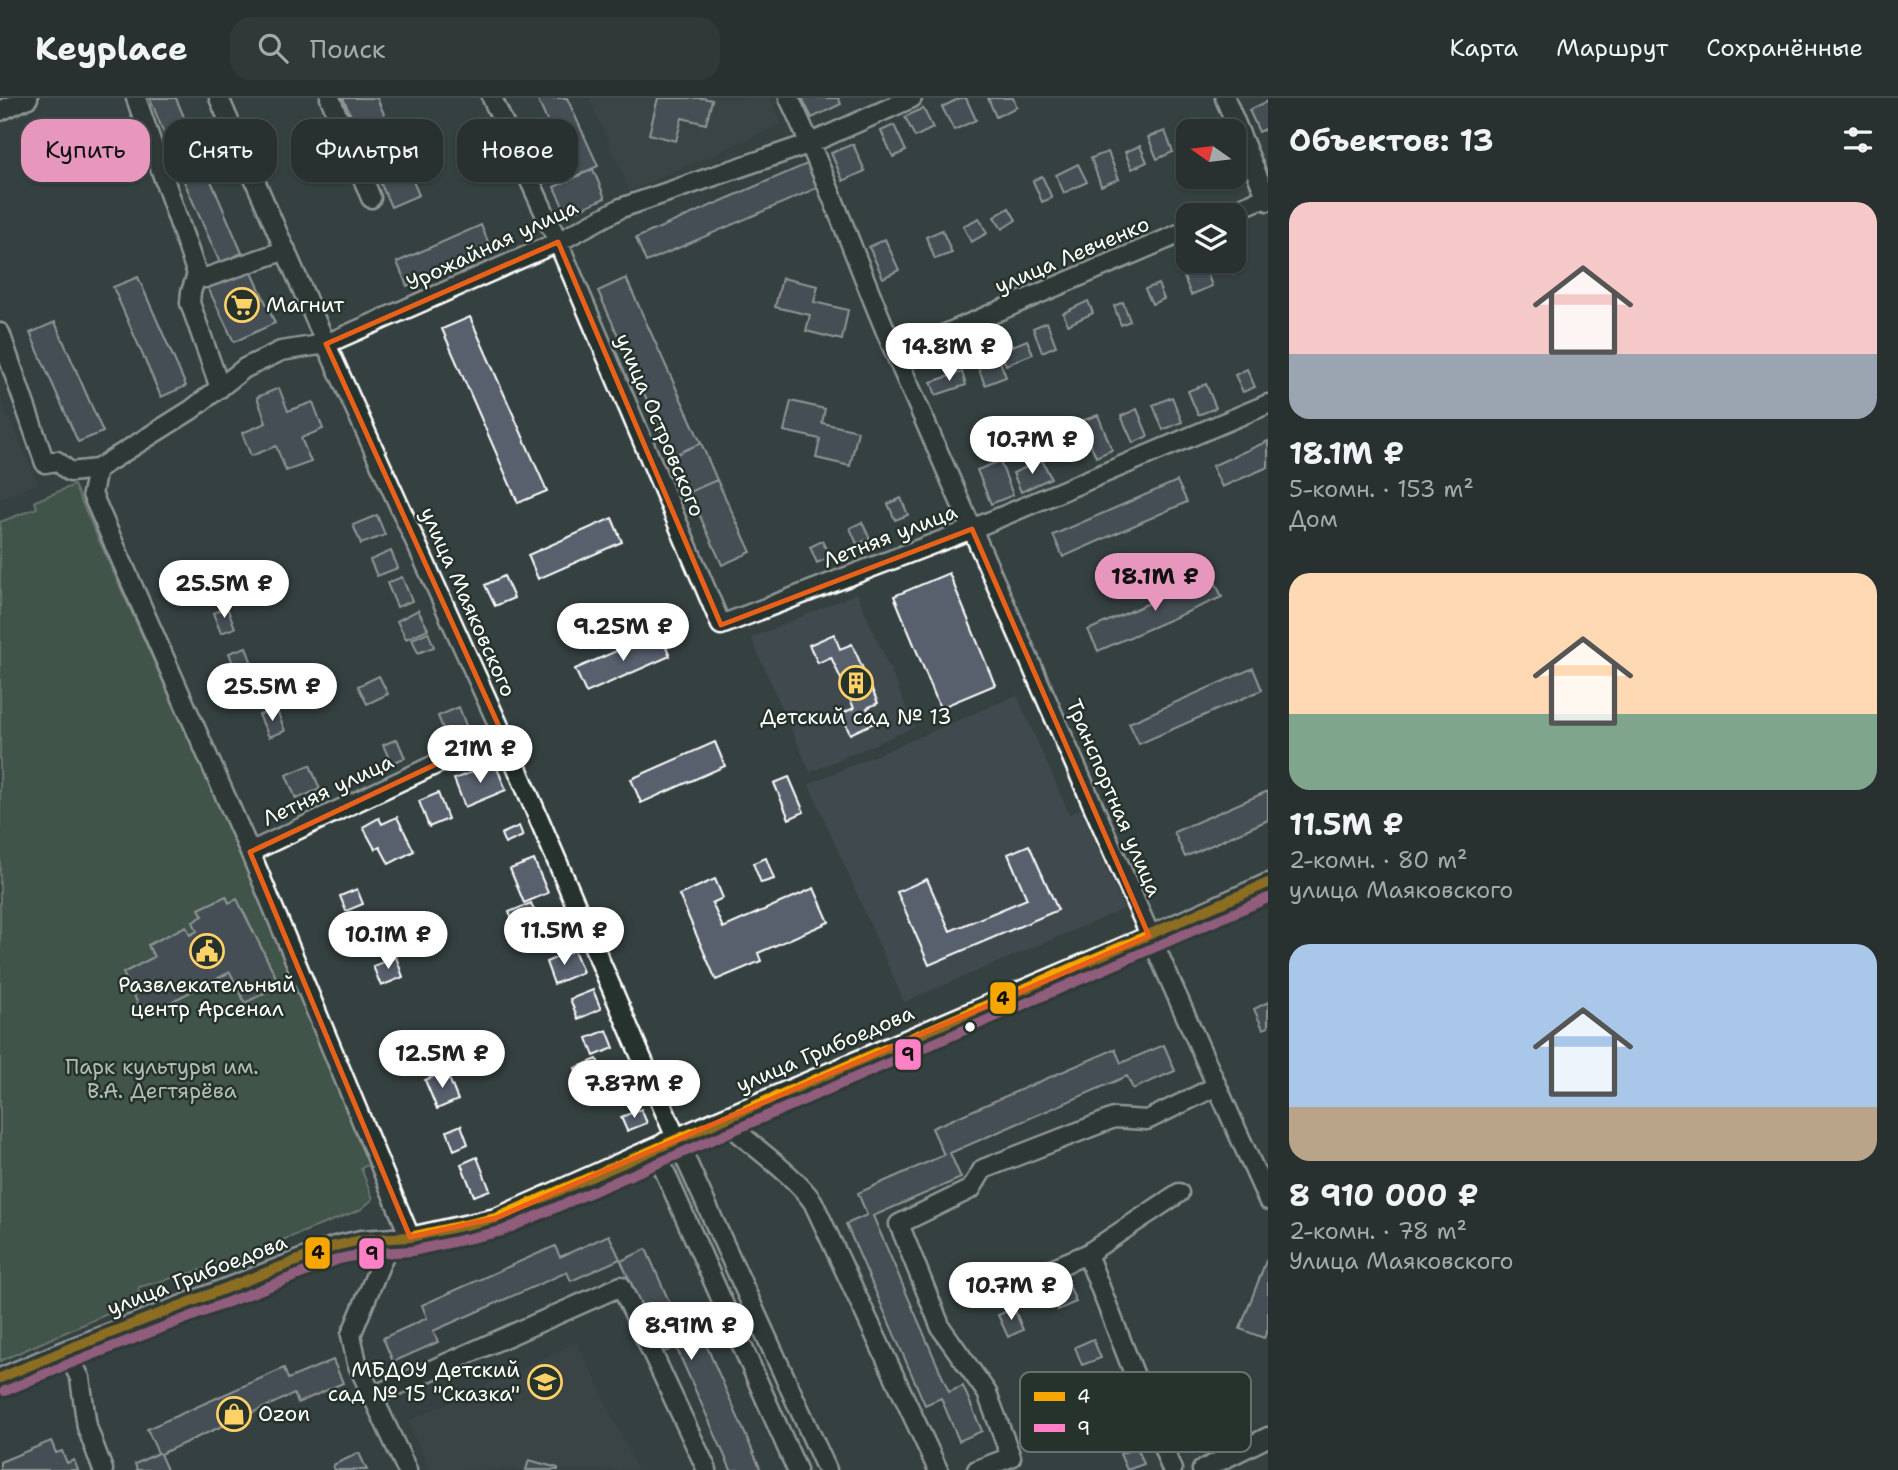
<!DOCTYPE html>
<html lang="ru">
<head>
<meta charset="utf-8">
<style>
  body { margin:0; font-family:"Shantell Sans",sans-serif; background:#303838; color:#f1f3f6; height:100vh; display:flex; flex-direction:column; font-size:26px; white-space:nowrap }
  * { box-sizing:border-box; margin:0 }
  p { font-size:23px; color:#a5a9ab }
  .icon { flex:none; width:38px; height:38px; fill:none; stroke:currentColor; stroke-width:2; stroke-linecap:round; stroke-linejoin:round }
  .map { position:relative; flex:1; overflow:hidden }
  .panel { display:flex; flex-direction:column; background:#283030; width:630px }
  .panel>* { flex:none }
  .top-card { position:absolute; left:21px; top:21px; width:665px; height:63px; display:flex; gap:14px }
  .needle { width:46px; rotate:284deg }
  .tools { position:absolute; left:1176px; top:21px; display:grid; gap:14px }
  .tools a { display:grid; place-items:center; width:70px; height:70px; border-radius:14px; background:#283030; box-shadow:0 2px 5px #0004,0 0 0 2px #444b4c; font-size:35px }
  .price { position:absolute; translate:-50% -60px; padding:0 16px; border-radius:24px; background:#fff; color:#222; font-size:23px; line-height:46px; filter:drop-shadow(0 2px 4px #0008) }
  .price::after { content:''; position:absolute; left:50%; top:42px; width:21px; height:16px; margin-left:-10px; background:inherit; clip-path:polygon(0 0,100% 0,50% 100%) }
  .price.active { background:#e797bd; color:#111 }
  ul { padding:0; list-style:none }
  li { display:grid; align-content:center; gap:14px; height:371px; padding:0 21px }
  li span { display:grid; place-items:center; height:217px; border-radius:21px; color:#555 }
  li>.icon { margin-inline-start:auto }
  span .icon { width:126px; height:126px; fill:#fffc; stroke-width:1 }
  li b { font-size:30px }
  h2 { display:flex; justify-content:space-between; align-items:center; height:84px; padding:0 21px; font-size:30px }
  .tag { padding:0 24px; border-radius:21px; background:#283030; box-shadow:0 2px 5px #0004,0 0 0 2px #444b4c; font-size:24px; line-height:63px }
  .tag.active { background:#e797bd; color:#111 }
  header { display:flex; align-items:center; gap:42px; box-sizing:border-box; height:98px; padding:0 35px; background:#283030; border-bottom:2px solid #444b4c }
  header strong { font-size:33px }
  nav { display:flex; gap:38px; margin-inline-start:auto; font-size:24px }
  .search { width:490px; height:63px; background:#303838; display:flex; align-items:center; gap:18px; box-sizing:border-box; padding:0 24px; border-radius:21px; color:#a5a9ab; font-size:26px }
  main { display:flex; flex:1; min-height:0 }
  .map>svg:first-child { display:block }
  .built { fill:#404a4e }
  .green { fill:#516d55; stroke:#a8b6aa; stroke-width:2 }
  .building { fill:#58606e; stroke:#fff; stroke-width:2 }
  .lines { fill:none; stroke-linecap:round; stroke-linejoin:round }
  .minor-casing { stroke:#fff; stroke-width:23 }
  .minor { stroke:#26332d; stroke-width:18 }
  .bus-1-casing { stroke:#26332d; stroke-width:16 }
  .bus-2-casing { stroke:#26332d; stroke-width:16 }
  .bus-1 { stroke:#f7a600; stroke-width:10 }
  .bus-2 { stroke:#ff80c5; stroke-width:10 }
  .marked { fill:none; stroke:#e96118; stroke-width:5; stroke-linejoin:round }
  .bus-dot { fill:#fff; stroke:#26332d; stroke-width:2.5 }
  .labels { text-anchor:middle; stroke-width:5; stroke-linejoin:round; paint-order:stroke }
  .street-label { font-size:21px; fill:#fff; stroke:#26332d }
  .poi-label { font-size:21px; fill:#fff; stroke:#26332d; text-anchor:start }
  .park-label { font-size:21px; fill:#b1bdb2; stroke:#26332d }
  .key { fill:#26332d; stroke:#67706c; stroke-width:2 }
  .key-label { font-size:19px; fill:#fff }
  .line-badge { stroke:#26332d; stroke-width:2.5 }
  .pale-badge-label { font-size:19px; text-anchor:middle; font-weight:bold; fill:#111 }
</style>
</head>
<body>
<header>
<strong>Keyplace</strong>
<div class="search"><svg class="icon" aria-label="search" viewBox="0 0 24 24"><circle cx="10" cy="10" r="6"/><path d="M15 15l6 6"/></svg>Поиск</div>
<nav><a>Карта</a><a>Маршрут</a><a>Сохранённые</a></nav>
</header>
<main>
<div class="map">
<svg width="1268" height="1372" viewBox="0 0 1268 1372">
  <rect width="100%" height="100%" fill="#354040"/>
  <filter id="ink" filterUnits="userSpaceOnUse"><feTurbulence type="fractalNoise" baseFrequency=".0143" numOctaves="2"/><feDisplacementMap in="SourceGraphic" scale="14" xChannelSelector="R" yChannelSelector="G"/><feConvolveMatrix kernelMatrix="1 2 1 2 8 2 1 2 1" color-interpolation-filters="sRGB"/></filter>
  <g filter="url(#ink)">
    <!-- built -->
    <path class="built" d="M589,0h182l11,26 -152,67z
      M0,299l38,86 -38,16z
      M857,495l58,134 -105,45 -59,-134z
      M1017,597l52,119 12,-5 43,100 -220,93 -95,-218z
      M578,1244l60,128h-208l-23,-48z"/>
    <!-- green -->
    <path class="green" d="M74,387l173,382 128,295 -14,6 12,31 -13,11 -144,56 -77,21 -2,14 -137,60v-839l37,-14 -2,-7z"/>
    <!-- building -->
    <path class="building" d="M150,0h26l18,43 -23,11z
      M343,0h34l42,97 -28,12z
      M537,0h30l31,68 -26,12z
      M658,0h45l9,2 -6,24 -24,-6 -6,23 -27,-7z
      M802,0h36l3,6 -29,14z
      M960,0h6l10,22 -22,10 -12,-23z
      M988,0h25l4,9 -21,10z
      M1268,3v27l-9,4 -10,-22z
      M923,10l10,20 -18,9 -10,-20z
      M894,27l12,26 -13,6 -12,-26z
      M1165,33l8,21 -16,7 -9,-22z
      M194,43l48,112 -22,10 -49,-111z
      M853,46l12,27 -22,10 -12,-28z
      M1140,48l7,16 -15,7 -7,-17z
      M1108,54l11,27 -18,7 -10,-28z
      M807,66l10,24 -171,74 -10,-24z
      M1078,66l9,18 -23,11 -8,-18z
      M593,71l12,29 -38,17 -13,-28z
      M1042,78l10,22 -10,4 -9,-21z
      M1009,110l7,12 -14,9 -8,-12z
      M979,120l8,15 -16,9 -8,-16z
      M481,127l10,24 -84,37 -10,-24z
      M942,132l10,23 -17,6 -9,-22z
      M885,141l14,31 -16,8 -14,-31z
      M1235,152l8,19 -10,5 -6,-13h7z
      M250,170l25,55 -41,19 -26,-54z
      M1205,170l7,18 -21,9 -7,-18z
      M138,179l48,109 -25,11 -48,-110z
      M626,180l75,165 -29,13 -74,-165z
      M782,180l36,8 -4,16 34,8 -6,30 -36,-9 4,-16 -35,-8z
      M1158,186l6,15 -12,5 -7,-15z
      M1088,203l5,12 -25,12 -5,-12z
      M1123,204l7,19 -9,4 -7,-19z
      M470,219l77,174 -29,12 -76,-174z
      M55,224l48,110 -25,10 -48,-109z
      M1047,224l9,24 -14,6 -9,-24z
      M1027,242l6,14 -27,11 -6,-14z
      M997,256l9,23 -21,8 -9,-23z
      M1247,271l8,18 -12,5 -8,-17z
      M962,274l4,13 -30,10 -5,-13z
      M1206,286l10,24 -18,7 -10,-24z
      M279,290l9,23 25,-9 10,27 -22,9 10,24 -25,9 -10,-25 -25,10 -9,-23 24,-10 -9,-26z
      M1172,299l10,25 -19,8 -10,-25z
      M791,303l34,8 -3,14 36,8 -8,35 -34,-8 4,-19 -36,-8z
      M1137,311l11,27 -15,7 -12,-27z
      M1098,317l14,35 -16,7 -15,-36z
      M1268,343v26l-46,20 -10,-21z
      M701,345l16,37 -28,12 -17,-36z
      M1042,362l9,18 -30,14 -8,-19z
      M1000,363l13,34 -22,9 -14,-34z
      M717,382l34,72 -29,13 -33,-73z
      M1177,383l10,21 -124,55 -10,-22z
      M901,400l7,17 -13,5 -7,-16z
      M377,417l8,20 -24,9 -8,-19z
      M612,420l10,24 -84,37 -10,-24z
      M862,424l8,17 -13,5 -7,-16z
      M822,443l8,16 -13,6 -7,-16z
      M391,453l7,17 -21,8 -7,-16z
      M229,471l5,13 -25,10 -5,-13z
      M949,475l46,112 -55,23 -46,-112z
      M1212,477l10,22 -124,54 -10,-21z
      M504,478l10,22 -19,8 -10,-21z
      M402,479l10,24 -15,6 -10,-24z
      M227,509l8,21 -14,5 -8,-20z
      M418,512l10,19 -22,10 -9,-18z
      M428,534l6,15 -16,6 -6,-14z
      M660,534l10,24 -84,37 -11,-24z
      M834,536l6,15 12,-5 26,59 -11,5 7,15 -24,11 -9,-20 13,-6 -23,-51 -13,6 -9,-18z
      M246,549l6,17 -16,7 -7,-18z
      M1253,570l9,22 -123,54 -10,-21z
      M379,578l9,18 -21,10 -9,-18z
      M459,609l8,21 -21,8 -8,-20z
      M276,610l9,23 -16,6 -10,-22z
      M397,641l8,19 -14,5 -8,-18z
      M715,644l10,24 -84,37 -10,-24z
      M495,665l11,27 -41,17 -11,-28z
      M310,667l10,24 -24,10 -10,-24z
      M789,679l15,35 -15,7 -15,-36z
      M1268,693v29l-83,37 -11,-25z
      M438,695l10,26 -19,8 -10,-26z
      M397,719l17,34 -25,13 -9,-17 -5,2 -12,-22 16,-9 3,6z
      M519,728l4,10 -18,8 -4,-10z
      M1029,747l29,65 -129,55 -32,-73 30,-13 23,52 77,-32 -19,-45z
      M766,760l8,21 -13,4 -8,-20z
      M534,762l14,33 -24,10 -14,-34z
      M715,781l8,19 -11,5 11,25 91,-40 15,34 -71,31 3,8 -45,19 -37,-85z
      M357,791l6,15 -17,7 -6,-15z
      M226,798l3,7 8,-4 43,86 -35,18 -15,-31 -81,41 -4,-7 -5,2 -17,-35 31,-16 -6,-12 38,-19 4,9 7,-4 -4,-9 10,-6 -4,-7z
      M531,805l12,29 -22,9 -12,-29z
      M374,829l8,18 -17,7 -8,-18z
      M574,852l9,22 -29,12 -8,-22z
      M396,859l7,20 -22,9 -8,-20z
      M593,892l8,19 -23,10 -8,-20z
      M1268,904v25l-5,2 -9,-20z
      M607,932l7,18 -20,8 -7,-18z
      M440,936l7,16 -31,12 -6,-16z
      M1164,947l11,26 -42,18 -6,-13 -177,77 11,25 -88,38 76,176 14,-6 19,45 -23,10 -18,-43 -16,7 -79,-181 21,-9 -9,-22 86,-38 -12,-27 183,-79 6,14z
      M597,961l13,34 -22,9 -13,-34z
      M446,973l12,29 -21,9 -12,-29z
      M641,1011l6,14 -20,8 -6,-14z
      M461,1027l7,19 -14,6 -7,-19z
      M477,1059l13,33 -16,6 -13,-32z
      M609,1137l11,24 -49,22 -4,-9 -134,59 5,11 -45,20 -10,-24 44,-20 -5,-13 133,-59 5,11z
      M646,1151l40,91 15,-7 60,137h-30l-55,-123 -14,6 -41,-92z
      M1266,1163l2,1v67l-4,9 -24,-9z
      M1069,1187l7,17 -18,8 -7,-18z
      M1014,1210l9,22 -15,7 -10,-22z
      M1093,1241l8,19 -19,7 -7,-18z
      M333,1262l10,23 -45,20 -4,-9 -134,60 7,16h-30l-2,-6 23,-11 -11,-24 137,-61 4,11z
      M51,1343l5,12 6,-2 5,12 7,-3 4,10h-78v-8z
      M1137,1349l7,17 -17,6 -7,-16z
      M359,1355l8,17h-32l-2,-5z
      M529,1362l29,8v2h-32z"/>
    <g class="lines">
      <!-- minor casing -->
      <g class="minor-casing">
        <path id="minor" d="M136,0l61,176 -6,18 -1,11 30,85
          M219,0l107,246 176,389 174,405 151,332
          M330,0l41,100
          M492,0l66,144 163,383 251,-96 296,-125
          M789,0c41,85 71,175 109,262 123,280 244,561 370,840
          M1225,0l43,103
          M0,13l28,-13
          M1223,117l43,-18
          M197,176l8,4 81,-28
          M0,235l45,130 12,-2 13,11 27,-3
          M896,257l292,-125
          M250,754l252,-119
          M723,1020c28,29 66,51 90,84l125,268
          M665,1044l-4,21 136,307
          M410,1139l-160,-385 -158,-358 5,-25 94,-59 54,-42 36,-17 45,-7 232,-102 63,-34 190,-65 101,-45
          M391,1140l-40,97 6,28 50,107
          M1087,1156l85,216
          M984,1199l103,-43 92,-61
          M66,1252l14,28 7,49 16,43
          M0,1280l66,-28 269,-104 26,-6 49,-3 86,-19 180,-80 473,-202 119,-53
          M373,1298l248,-110 86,184
          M977,1372l34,-13 -24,-64 -46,-65 -42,-104 72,-35 12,-20 131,-51 33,2 70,-34
          M1202,1372l66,-33"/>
      </g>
      <!-- minor -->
      <use href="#minor" class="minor"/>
      <!-- bus-1 casing -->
      <g class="bus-1-casing">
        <path id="bus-1" d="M0,1280l66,-28 269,-104 26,-6 49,-3 86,-19 772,-335"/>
      </g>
      <!-- bus-2 casing -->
      <g class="bus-2-casing">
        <path id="bus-2" d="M5,1293l66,-28 268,-104 24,-5 49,-3 90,-20 766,-333"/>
      </g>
      <!-- bus-1 -->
      <use href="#bus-1" class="bus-1"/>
      <!-- bus-2 -->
      <use href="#bus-2" class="bus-2"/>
    </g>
  </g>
  <!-- marked area -->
  <path d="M0 0H1268V1372H0ZM558,144l163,383 251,-96 177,407 -653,282 -86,19 -160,-385 252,-119 -176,-389z" fill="#354040" fill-opacity=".55" fill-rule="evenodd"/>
  <path class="marked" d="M558,144l163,383 251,-96 177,407 -653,282 -86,19 -160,-385 252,-119 -176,-389z"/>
  <!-- icons -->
  <defs>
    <g id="supermarket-ring" transform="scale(1.75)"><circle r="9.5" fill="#26332d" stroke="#ffd166" stroke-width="1.5"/><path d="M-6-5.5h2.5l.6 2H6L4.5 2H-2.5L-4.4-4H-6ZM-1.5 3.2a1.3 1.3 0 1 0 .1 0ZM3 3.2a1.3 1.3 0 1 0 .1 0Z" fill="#ffd166"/></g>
    <g id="building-ring" transform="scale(1.75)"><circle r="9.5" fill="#26332d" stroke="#ffd166" stroke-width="1.5"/><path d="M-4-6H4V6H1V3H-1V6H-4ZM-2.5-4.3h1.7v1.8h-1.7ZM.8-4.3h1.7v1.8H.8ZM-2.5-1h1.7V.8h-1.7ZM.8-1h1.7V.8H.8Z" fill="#ffd166"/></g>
    <g id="civic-ring" transform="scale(1.75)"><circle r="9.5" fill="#26332d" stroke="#ffd166" stroke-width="1.5"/><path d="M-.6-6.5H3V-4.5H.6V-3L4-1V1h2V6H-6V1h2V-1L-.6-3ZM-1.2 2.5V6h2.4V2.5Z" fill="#ffd166"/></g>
    <g id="school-ring" transform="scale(1.75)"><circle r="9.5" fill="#26332d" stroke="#ffd166" stroke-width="1.5"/><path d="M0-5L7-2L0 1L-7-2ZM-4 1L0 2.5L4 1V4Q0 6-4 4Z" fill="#ffd166"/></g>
    <g id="shop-ring" transform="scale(1.75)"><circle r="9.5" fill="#26332d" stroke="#ffd166" stroke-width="1.5"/><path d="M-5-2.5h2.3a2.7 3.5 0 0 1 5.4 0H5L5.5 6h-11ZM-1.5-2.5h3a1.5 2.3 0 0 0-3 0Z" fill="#ffd166"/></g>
  </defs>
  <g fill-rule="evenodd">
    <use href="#supermarket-ring" x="242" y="207"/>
    <use href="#building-ring" x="856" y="585"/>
    <use href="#civic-ring" x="207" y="853"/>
    <use href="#school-ring" x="545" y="1284"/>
    <use href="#shop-ring" x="234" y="1316"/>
  </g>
  <!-- markers -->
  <circle class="bus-dot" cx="970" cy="929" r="6"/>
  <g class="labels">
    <!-- street labels -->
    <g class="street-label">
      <text transform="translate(492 147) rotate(-25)" y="7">Урожайная улица</text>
      <text transform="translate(1072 157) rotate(-23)" y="7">улица Левченко</text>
      <text transform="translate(660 327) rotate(67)" y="7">улица Островского</text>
      <text transform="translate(890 438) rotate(-21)" y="7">Летняя улица</text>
      <text transform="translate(468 504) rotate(66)" y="7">улица Маяковского</text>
      <text transform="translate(328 692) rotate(-25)" y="7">Летняя улица</text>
      <text transform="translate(1114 700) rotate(67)" y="7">Транспортная улица</text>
      <text transform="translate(825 951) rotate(-23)" y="7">улица Грибоедова</text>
      <text transform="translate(197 1177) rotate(-21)" y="7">улица Грибоедова</text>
    </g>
    <!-- poi labels -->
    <g class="poi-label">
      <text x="266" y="214">Магнит</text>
      <text x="856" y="626" text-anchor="middle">Детский сад № 13</text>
      <text x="207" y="894" text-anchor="middle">Развлекательный<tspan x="207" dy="24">центр Арсенал</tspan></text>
      <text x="520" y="1279" text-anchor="end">МБДОУ Детский<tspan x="520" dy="24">сад № 15 "Сказка"</tspan></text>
      <text x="258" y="1323">Ozon</text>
    </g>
    <!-- park labels -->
    <g class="park-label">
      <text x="162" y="976">Парк культуры им.<tspan x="162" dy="24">В.А. Дегтярёва</tspan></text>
    </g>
  </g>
  <!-- legend -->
  <rect x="1020" y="1274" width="231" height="80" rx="10" class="key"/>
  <rect x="1034" y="1294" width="31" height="9" fill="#f7a600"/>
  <rect x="1034" y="1326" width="31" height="8" fill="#ff80c5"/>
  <g class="key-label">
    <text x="1077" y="1305">4</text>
    <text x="1077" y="1337">9</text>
  </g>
  <g class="line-badge">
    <rect x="989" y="883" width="28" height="34" rx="7" fill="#f7a600"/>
    <rect x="894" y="940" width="28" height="33" rx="7" fill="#ff80c5"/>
    <rect x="304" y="1138" width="27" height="34" rx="7" fill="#f7a600"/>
    <rect x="358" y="1139" width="27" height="33" rx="7" fill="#ff80c5"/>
  </g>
  <g class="pale-badge-label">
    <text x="1003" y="907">4</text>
    <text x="908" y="963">9</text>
    <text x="318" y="1161">4</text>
    <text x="372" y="1162">9</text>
  </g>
</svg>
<div class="tools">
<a><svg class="needle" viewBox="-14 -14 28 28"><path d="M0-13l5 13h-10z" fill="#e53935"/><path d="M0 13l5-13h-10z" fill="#a5a9ab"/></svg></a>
<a><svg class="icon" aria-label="layers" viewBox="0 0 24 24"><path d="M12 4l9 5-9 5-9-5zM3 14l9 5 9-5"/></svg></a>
</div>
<b class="price" style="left:949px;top:285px">14.8M ₽</b>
<b class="price" style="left:1032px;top:378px">10.7M ₽</b>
<b class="price active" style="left:1155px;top:515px">18.1M ₽</b>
<b class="price" style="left:224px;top:522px">25.5M ₽</b>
<b class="price" style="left:623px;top:565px">9.25M ₽</b>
<b class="price" style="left:272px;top:625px">25.5M ₽</b>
<b class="price" style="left:480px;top:687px">21M ₽</b>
<b class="price" style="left:564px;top:869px">11.5M ₽</b>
<b class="price" style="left:388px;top:873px">10.1M ₽</b>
<b class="price" style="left:442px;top:992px">12.5M ₽</b>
<b class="price" style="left:634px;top:1022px">7.87M ₽</b>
<b class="price" style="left:1011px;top:1224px">10.7M ₽</b>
<b class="price" style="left:691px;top:1264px">8.91M ₽</b>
<div class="top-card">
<a class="tag active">Купить</a>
<a class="tag">Снять</a>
<a class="tag">Фильтры</a>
<a class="tag">Новое</a>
</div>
</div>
<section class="panel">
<h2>Объектов: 13<svg class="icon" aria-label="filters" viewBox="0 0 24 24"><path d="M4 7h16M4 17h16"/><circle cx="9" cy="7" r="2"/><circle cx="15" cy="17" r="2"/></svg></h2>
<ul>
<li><span style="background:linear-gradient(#f6c9c9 70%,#9aa5b1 0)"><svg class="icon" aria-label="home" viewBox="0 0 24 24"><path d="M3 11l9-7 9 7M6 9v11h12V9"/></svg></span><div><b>18.1M ₽</b><p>5-комн. · 153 m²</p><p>Дом</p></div></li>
<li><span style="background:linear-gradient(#ffd9b3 65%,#7fa58c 0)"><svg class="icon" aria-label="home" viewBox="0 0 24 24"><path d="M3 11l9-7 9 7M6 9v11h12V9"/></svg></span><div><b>11.5M ₽</b><p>2-комн. · 80 m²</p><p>улица Маяковского</p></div></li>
<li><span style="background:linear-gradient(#a9c7e8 75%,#b9a48a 0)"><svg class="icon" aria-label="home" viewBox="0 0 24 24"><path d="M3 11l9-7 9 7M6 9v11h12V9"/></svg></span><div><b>8 910 000 ₽</b><p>2-комн. · 78 m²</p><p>Улица Маяковского</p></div></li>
</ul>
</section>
</main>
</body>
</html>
